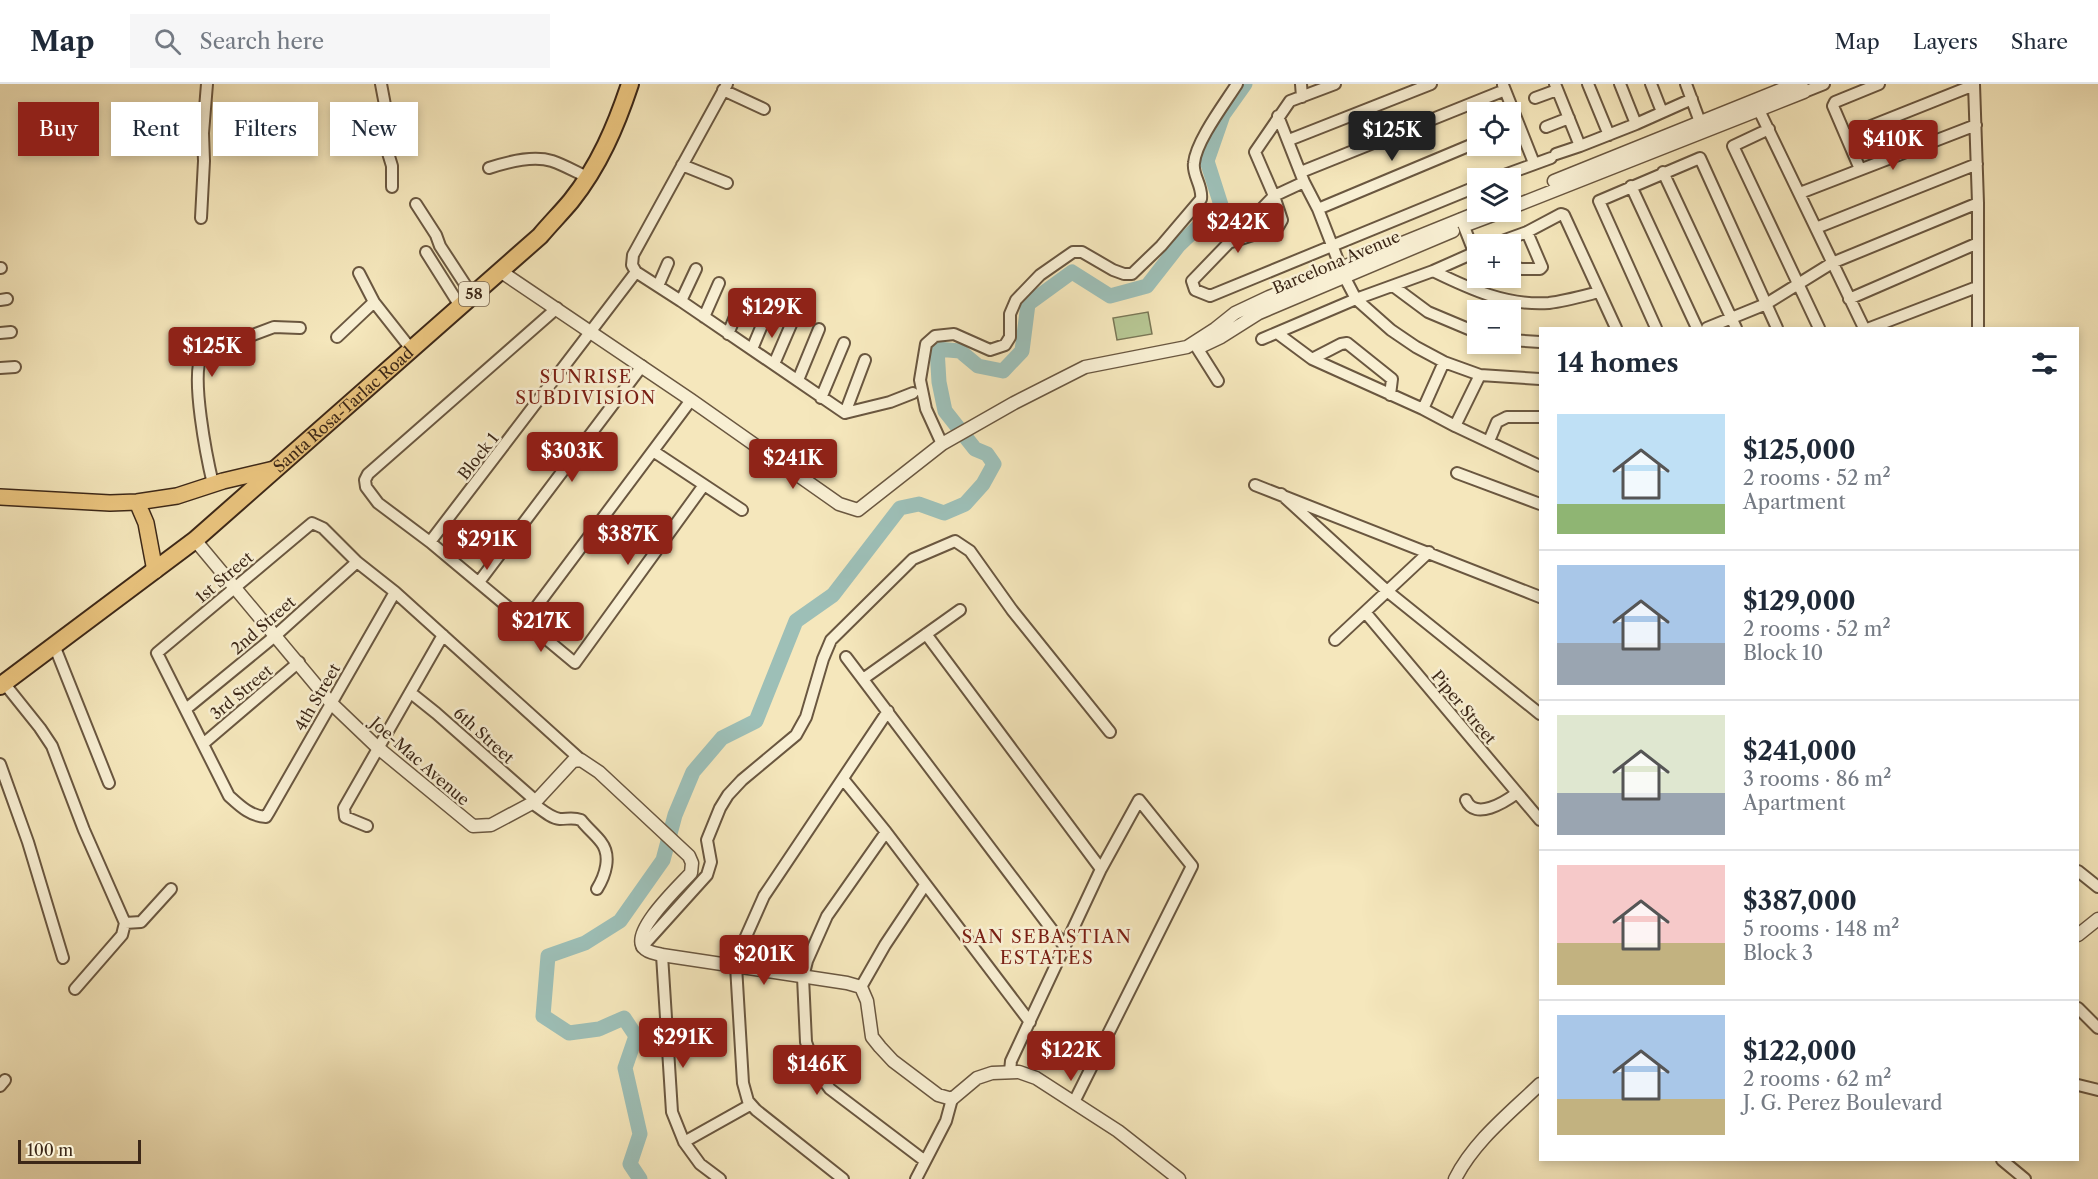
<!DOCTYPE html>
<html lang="en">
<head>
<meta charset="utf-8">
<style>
  body { margin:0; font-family:"Libre Caslon Text",serif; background:#f6f6f7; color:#1f2937; height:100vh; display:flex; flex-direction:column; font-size:22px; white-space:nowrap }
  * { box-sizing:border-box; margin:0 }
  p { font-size:20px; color:#747a83 }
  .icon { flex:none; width:33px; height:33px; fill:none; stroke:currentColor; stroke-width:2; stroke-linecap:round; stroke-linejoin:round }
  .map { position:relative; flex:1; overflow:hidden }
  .side { position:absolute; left:1539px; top:243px; width:540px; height:834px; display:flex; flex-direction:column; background:#fff; border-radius:0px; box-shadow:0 3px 9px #0003 }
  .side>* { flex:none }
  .hud { position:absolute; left:18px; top:18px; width:570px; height:54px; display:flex; gap:12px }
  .buttons { position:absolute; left:1467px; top:18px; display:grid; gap:12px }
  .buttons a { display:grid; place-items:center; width:54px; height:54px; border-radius:0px; background:#fff; box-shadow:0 3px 9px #0003; font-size:30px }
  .scale { position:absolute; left:18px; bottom:15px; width:123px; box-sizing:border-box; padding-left:6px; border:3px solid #3c2717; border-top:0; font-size:16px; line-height:21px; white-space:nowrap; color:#3c2717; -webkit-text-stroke:4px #f8efd3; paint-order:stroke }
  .price { position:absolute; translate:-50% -51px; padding:0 14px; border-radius:6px; background:#8f2418; color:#fff; font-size:20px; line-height:39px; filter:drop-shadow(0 2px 3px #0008) }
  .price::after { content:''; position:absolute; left:50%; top:36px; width:18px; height:14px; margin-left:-9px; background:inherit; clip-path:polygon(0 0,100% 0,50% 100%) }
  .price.selected { background:#222; color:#fff }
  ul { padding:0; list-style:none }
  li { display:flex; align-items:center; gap:18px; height:150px; padding:0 18px }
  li+li { border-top:2px solid #e0e1e3 }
  li span { display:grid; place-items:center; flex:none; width:168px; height:120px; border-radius:0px; color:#555 }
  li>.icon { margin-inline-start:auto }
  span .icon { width:72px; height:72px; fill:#fffc; stroke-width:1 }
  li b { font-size:26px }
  h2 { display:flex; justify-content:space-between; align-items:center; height:72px; padding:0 18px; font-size:26px }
  .tag { padding:0 21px; border-radius:0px; background:#fff; box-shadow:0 3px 9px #0003; font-size:21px; line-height:54px }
  .tag.selected { background:#8f2418; color:#fff }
  header { display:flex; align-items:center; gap:36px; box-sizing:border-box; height:84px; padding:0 30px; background:#fff; border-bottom:2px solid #e0e1e3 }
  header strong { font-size:28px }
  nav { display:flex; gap:33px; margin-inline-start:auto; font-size:21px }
  .search { width:420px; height:54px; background:#f6f6f7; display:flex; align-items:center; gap:15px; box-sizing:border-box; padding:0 21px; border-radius:0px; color:#747a83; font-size:22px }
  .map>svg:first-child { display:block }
  .garden { fill:#b7c794; stroke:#7a7756; stroke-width:1.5 }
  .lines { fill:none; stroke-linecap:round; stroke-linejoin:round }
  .river { stroke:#9dbfb7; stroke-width:15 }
  .minor-casing { stroke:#6a5740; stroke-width:14 }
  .tertiary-casing { stroke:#6a5740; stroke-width:15 }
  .primary-casing { stroke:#3c2717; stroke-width:18 }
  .trunk-casing { stroke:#3c2717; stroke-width:20 }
  .minor { stroke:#f8efd3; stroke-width:10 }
  .tertiary { stroke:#f8efd3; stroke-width:12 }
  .primary { stroke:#eac47e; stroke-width:15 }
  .trunk { stroke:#eac47e; stroke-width:16 }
  .labels { text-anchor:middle; stroke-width:5; stroke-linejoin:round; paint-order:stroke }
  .shield { fill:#f8efd3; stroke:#74634f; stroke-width:1.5 }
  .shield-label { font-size:15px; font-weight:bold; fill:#3c2717 }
  .street-label { font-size:16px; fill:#3c2717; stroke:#f8efd3 }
  .neighbourhood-label { font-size:18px; letter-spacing:1.5px; fill:#7a1f14; stroke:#f8efd3 }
</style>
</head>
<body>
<header>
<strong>Map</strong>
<div class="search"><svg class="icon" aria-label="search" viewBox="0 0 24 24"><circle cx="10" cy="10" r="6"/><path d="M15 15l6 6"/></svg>Search here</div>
<nav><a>Map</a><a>Layers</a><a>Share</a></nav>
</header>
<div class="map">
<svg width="2098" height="1095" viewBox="0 0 2098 1095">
  <rect width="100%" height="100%" fill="#f5e7bc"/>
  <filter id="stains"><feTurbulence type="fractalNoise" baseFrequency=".00333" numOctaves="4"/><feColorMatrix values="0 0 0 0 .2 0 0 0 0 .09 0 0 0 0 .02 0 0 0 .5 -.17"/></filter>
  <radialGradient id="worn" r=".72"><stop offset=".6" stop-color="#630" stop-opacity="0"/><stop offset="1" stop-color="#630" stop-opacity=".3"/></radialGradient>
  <!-- garden -->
  <path class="garden" d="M1148,228l4,22 -35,6 -4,-22z"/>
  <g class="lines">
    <!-- river -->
    <path class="river" d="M640,1095l-10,-15 10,-30 -15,-66 11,-32 -12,-18 -25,11 -30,4 -26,-17 5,-60 37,-13 35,-22 43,-61 12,-45 18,-43 29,-34 34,-17 40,-100 37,-26 67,-87 19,-4 25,9 21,-9 18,-20 11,-20 -7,-10 -12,-5 -30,-38 -6,-29 -2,-33 23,2 18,15 25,5 19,-20 6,-47 44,-32 38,24 37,-10 32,-41 42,-40 -14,-44 16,-46 22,-31"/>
    <!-- minor casing -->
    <g class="minor-casing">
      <path id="minor" d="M381,0l4,21 3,48 4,13v21
        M1301,0l1,13
        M1335,0l-45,17 -35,51 19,44 -82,85 3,9 15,6 268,-110
        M1555,0l25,62 56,-22 56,-25
        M1588,0l21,51
        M1620,0l16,40
        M1651,0l11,28
        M1686,0l14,38
        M1974,0l4,119v125
        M1503,1l31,78
        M723,6l41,19
        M1804,8l20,-8
        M1535,14l22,-8
        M1756,20l108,224
        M1278,32l26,66 14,27 26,67 12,23 35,31 25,17 28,15 36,13 60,4
        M1546,43l23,-9
        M1769,45l-36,17 86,182
        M1846,52l128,-51
        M1289,56l142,-56
        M1556,70l24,-8
        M682,81l45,18
        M489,84c18,-6 43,-13 63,-7 12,4 24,11 35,16
        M1860,85l-27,-63 2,-4 44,-18
        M1301,88l204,-82
        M1663,88l73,156
        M1496,94l55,-20
        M1631,102l66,142
        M1800,109l176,-68
        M416,120l20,31 4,11 32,49
        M1318,125l160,-67
        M201,134l3,-57 -1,-28 4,-49
        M1461,135l13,33 4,2
        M1816,144l161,-64
        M1231,158l47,-15 4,-7 -8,-24 30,-14
        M1494,160l33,-12 34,-18 3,1 52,113
        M426,168l34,54
        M1510,182l12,3h18l2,-2 -15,-35
        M0,184h1
        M1433,187c37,18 73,35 116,32 16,-2 34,-7 50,-11
        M636,188l45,29 164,112 45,-11 23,-9
        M636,188l-4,-7 1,-10 94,-171
        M359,189l15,29
        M658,202l10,-23
        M1393,202l35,26 50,21
        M1849,215l129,-56
        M0,216l7,-1
        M681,217l15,-32
        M557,224l-189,166 -3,6 1,7 12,16 52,39 145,121 129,-178
        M704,233l15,-34
        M1656,244l-57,-127 101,-43 77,170
        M1707,244l59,-24 66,-41 146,-60
        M1870,244l107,-41
        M0,249l11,-1
        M1277,249l35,26 111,50 21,-47
        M728,250l15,-37
        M337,253l37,-35 37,47
        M1262,255l94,-40 77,-28 45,-20
        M1510,256l30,2
        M1194,259l24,38
        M752,265l13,-31
        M1312,275l29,-15 6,-1 45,36 -2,16
        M774,280l19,-44
        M0,284l15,-1
        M1480,291l-25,51 85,40
        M798,296l21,-51
        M821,314l23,-55
        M1423,325l32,17
        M845,329l20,-53
        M1489,357l8,-19 10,-5h33
        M942,360l-16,-35 -6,-29 6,-36 9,-8 19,-2 36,16 15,-5 5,-8v-23l6,-14 24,-25 33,-23h9l31,18 11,4h8l29,-28 40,-47c2,-13 -9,-24 -7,-36 2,-22 31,-60 43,-79
        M653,367l89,59
        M1457,389l83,31
        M213,400c-6,-25 -23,-109 -11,-130l72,-27 26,1
        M1255,401l285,112
        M1281,410l106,97 153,123
        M430,458l206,-270
        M479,498l163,-216
        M395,508l-126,220 -3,5c-16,-1 -26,-11 -37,-21l-72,-143 155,-130 11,5 34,34 38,30 186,168
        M1365,528l175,208
        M525,538l166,-222
        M926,550l175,235
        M1335,556l94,-88
        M54,561l55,138
        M846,573l219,290
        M863,595l97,-69
        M4,599l36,45 12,18 32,84 41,93 -3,12 -47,54
        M411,609l25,20 100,88
        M186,625l89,-73 82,-74
        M203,660l96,-82
        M0,680l28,78 35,116
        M843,695l43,53 144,190
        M1466,716c9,21 39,2 51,-7
        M532,719c8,5 18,15 28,16 8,0 13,-2 21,1 6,8 14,14 20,22 11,14 4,34 -4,47
        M367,742l-22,-9 -1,-9 99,-173
        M886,748l-59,84 -20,45 -4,16 3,65 10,28 14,19 95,72
        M2078,787l20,16
        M125,839l16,-1 30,-33
        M642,863l65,-72 4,-13 -4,-22 13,-32 8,-13 14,-15 54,-45 10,-18 17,-58 8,-19 82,-81 42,-18 15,10 42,59 98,122
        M662,871l10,157 12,30 16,22 20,15
        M861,903l24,-42 40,-60
        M2078,924l20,20
        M1010,987l1,-10 90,-192 38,-69 53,66 -118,236
        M2078,1001l20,5
        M0,1002l5,-6
        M684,1058l66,-37
        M2002,1076l23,19
        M843,1095l-87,-69 -8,-9 -5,-18 -7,-117 4,-16 24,-54 124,-185
        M916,1095l30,-58 6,-22"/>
    </g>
    <!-- tertiary casing -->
    <g class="tertiary-casing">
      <path id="tertiary" d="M1554,97l241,-97
        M1510,124l294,-116 -3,-8
        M1469,140l32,-12
        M500,187l191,129 148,104 19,6 84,-66 72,-41 71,-36 102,-20 28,-18 20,-16 34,-16 210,-85
        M1202,262l19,-9 38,-24 194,-82
        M195,456l136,163 46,44 96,79 18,-1 45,-24 37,-40 8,-1 18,12 90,84 3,7 -1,10c-11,12 -62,60 -47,75 4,5 12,5 18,7l185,28 14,4 6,14 5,36 8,10 13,14 45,34 14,4 25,-21 15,-5 27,-1 17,6 82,53 61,48
        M2078,851l20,-16
        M1455,1095c19,-38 55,-66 85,-95"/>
    </g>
    <!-- primary casing -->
    <g class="primary-casing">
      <path id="primary" d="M0,413l110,6 27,-1 40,-6 46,-15 51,-12
        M137,418l9,21 9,48"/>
    </g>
    <!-- trunk casing -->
    <g class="trunk-casing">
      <g id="trunk">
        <path id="s1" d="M0,602l195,-146 345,-304c10,-12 21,-23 31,-35 28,-35 45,-75 59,-117"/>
      </g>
    </g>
    <!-- minor -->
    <use href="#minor" class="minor"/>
    <!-- tertiary -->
    <use href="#tertiary" class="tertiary"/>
    <!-- primary -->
    <use href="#primary" class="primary"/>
    <!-- trunk -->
    <use href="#trunk" class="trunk"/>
  </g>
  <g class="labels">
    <!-- shield labels -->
    <rect class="shield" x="459" y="198" width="30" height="24" rx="4.5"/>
    <g class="shield-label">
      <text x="474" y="215">58</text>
    </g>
    <!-- street labels -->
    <g class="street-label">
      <text transform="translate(1336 178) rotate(-23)" y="6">Barcelona Avenue</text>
      <text dy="6" stroke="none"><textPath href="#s1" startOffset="441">Santa Rosa-Tarlac Road</textPath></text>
      <text transform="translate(478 372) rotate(-52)" y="6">Block 1</text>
      <text transform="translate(224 493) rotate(-40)" y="6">1st Street</text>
      <text transform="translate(263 541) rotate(-41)" y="6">2nd Street</text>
      <text transform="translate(241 608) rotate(-40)" y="6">3rd Street</text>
      <text transform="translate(317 613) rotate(-60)" y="6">4th Street</text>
      <text transform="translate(1464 623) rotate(50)" y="6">Piper Street</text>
      <text transform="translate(484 651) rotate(42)" y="6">6th Street</text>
      <text transform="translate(420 677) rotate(41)" y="6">Joe-Mac Avenue</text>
    </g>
    <!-- neighbourhood labels -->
    <g class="neighbourhood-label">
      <text x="586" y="299">SUNRISE<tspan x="586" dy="21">SUBDIVISION</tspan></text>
      <text x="1047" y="859">SAN SEBASTIAN<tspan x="1047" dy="21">ESTATES</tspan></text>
    </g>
  </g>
  <rect width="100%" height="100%" filter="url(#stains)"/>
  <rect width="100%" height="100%" fill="url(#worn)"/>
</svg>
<div class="buttons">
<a><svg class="icon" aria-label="locate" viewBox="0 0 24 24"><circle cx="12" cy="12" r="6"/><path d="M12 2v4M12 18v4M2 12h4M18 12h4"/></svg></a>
<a><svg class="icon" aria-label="layers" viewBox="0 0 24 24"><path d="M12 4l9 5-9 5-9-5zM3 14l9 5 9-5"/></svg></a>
<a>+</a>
<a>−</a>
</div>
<div class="scale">100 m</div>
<b class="price selected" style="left:1392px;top:78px">$125K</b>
<b class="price" style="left:1893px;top:87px">$410K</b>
<b class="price" style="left:1238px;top:170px">$242K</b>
<b class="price" style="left:772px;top:255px">$129K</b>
<b class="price" style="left:212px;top:294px">$125K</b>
<b class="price" style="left:572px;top:399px">$303K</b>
<b class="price" style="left:793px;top:406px">$241K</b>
<b class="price" style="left:628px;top:482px">$387K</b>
<b class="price" style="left:487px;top:487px">$291K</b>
<b class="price" style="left:541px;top:569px">$217K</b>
<b class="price" style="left:764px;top:902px">$201K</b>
<b class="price" style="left:683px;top:985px">$291K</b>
<b class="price" style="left:1071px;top:998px">$122K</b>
<b class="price" style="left:817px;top:1012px">$146K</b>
<div class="hud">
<a class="tag selected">Buy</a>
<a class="tag">Rent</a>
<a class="tag">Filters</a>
<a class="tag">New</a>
</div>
<section class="side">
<h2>14 homes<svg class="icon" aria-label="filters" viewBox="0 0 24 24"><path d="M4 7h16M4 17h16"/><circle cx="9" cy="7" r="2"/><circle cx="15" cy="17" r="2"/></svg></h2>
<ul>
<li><span style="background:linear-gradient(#bfe0f5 75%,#8fb573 0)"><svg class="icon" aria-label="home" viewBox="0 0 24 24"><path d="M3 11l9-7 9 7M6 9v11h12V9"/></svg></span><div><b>$125,000</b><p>2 rooms · 52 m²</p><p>Apartment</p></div></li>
<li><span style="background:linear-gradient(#a9c7e8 65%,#9aa5b1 0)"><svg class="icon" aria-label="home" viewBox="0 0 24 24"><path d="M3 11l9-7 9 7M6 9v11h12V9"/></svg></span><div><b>$129,000</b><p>2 rooms · 52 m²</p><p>Block 10</p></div></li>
<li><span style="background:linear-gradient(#dfe7d0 65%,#9aa5b1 0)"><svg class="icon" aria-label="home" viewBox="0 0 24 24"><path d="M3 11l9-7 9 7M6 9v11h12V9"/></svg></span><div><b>$241,000</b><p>3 rooms · 86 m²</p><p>Apartment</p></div></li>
<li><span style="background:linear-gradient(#f6c9c9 65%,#c2b280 0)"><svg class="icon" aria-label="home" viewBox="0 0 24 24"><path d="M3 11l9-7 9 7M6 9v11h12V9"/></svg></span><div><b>$387,000</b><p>5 rooms · 148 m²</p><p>Block 3</p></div></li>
<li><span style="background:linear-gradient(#a9c7e8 70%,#c2b280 0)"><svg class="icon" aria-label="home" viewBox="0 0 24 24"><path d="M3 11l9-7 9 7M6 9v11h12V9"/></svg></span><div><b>$122,000</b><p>2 rooms · 62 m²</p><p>J. G. Perez Boulevard</p></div></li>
</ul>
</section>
</div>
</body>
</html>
